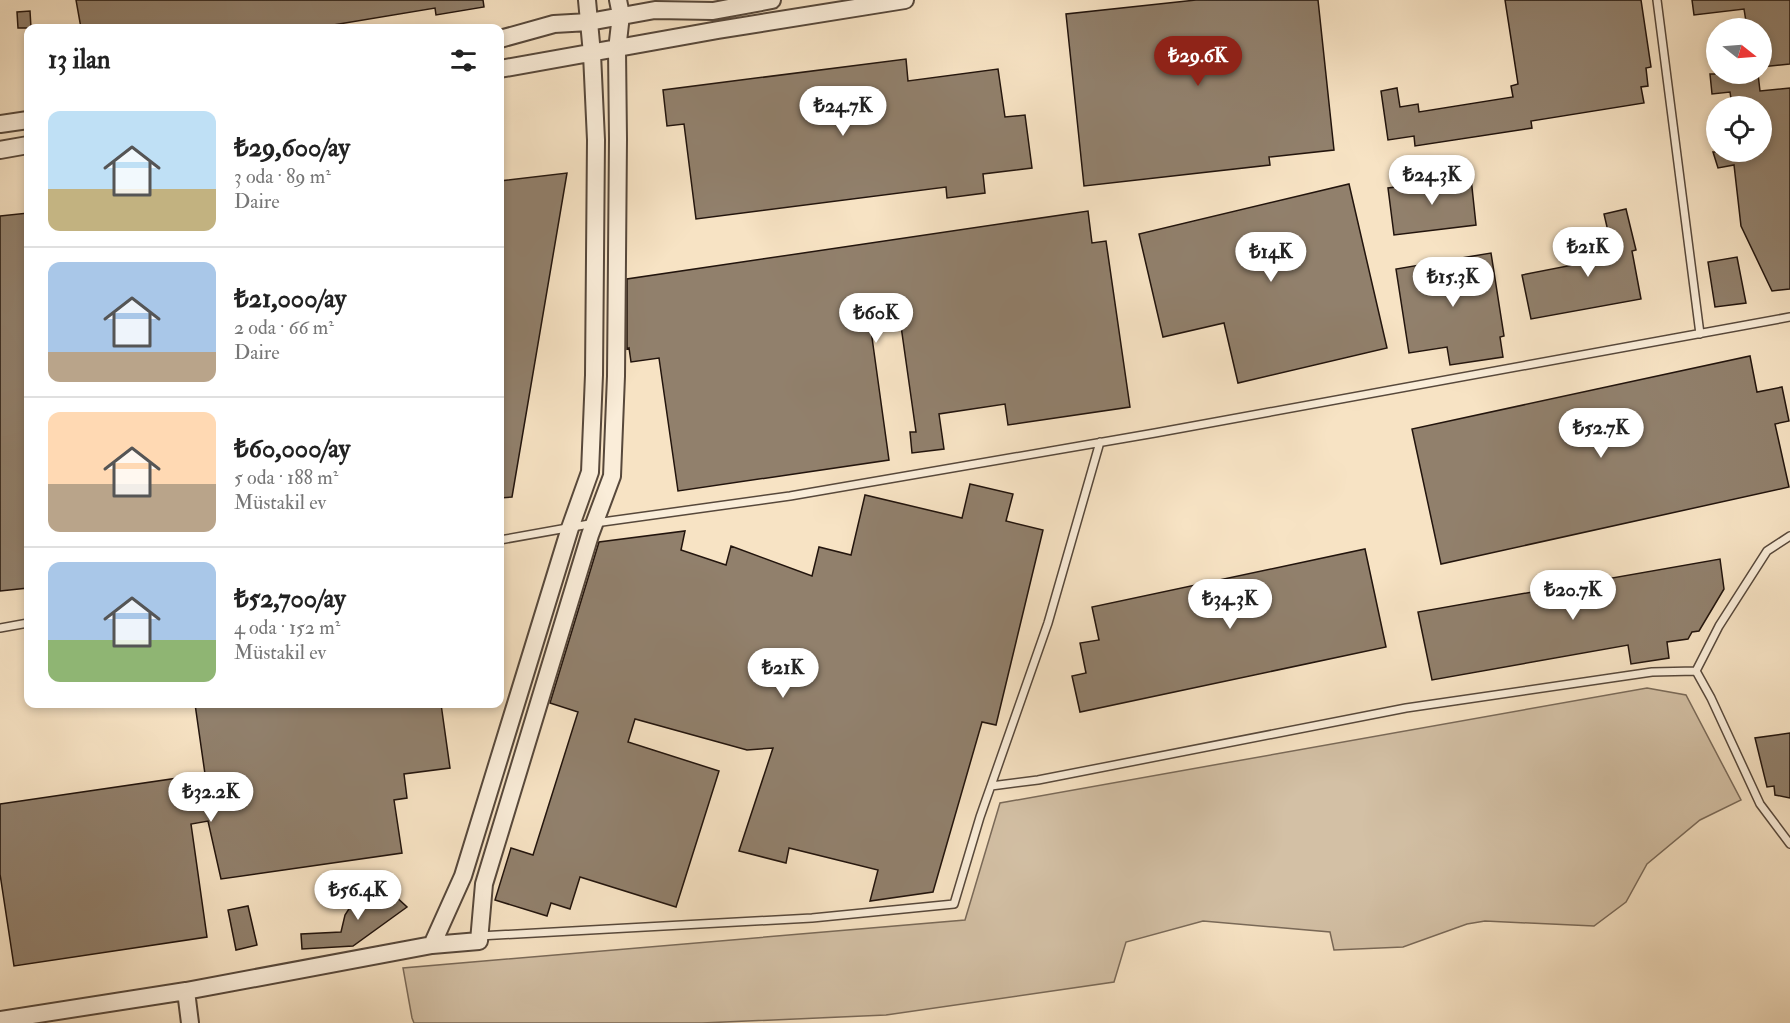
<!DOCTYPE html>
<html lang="tr">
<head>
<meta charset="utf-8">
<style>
  body { margin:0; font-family:"IM FELL Double Pica",serif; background:#f2f2f2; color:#222; height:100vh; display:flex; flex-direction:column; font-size:22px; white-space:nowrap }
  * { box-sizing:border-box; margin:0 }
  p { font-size:20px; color:#767676 }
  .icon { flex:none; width:33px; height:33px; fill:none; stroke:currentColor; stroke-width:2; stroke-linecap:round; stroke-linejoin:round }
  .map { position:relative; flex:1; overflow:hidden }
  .panel { position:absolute; left:24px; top:24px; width:480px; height:684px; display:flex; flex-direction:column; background:#fff; border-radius:12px; box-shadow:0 3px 9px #0003 }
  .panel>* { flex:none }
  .needle { width:39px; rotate:107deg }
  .controls { position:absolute; left:1706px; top:18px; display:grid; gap:12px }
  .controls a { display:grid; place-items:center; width:66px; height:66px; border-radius:50%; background:#fff; box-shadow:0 3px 9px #0003; font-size:30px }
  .price { position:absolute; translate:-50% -51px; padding:0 14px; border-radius:21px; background:#fff; color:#222; font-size:20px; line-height:39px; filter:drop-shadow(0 2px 3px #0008) }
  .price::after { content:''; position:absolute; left:50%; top:36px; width:18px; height:14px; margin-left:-9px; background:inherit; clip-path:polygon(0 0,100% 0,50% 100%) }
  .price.active { background:#8f2418; color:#fff }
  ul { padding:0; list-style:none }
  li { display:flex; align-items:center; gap:18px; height:150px; padding:0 24px }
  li+li { border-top:2px solid #e0e0e0 }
  li span { display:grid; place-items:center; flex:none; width:168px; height:120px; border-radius:12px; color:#555 }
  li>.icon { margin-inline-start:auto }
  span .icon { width:72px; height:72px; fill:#fffc; stroke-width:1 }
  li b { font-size:26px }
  h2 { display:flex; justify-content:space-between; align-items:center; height:72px; padding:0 24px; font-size:26px }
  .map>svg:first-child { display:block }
  .green { fill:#d3c0a5; stroke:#7a6a59; stroke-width:1.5 }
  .building { fill:#91806c; stroke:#22140d; stroke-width:1.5 }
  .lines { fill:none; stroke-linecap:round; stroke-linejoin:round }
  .service-casing { stroke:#57483b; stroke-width:10 }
  .tertiary-casing { stroke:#57483b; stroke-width:20 }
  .service { stroke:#faedd9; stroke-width:7 }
  .tertiary { stroke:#faedd9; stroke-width:16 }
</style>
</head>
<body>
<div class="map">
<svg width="1790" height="1023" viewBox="0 0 1790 1023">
  <rect width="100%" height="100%" fill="#f7e3c4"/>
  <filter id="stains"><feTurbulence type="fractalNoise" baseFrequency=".00333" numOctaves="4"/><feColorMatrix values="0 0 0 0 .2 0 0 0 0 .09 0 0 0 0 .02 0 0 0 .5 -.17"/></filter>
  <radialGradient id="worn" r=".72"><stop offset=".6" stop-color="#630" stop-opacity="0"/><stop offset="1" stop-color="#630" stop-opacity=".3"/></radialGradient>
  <!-- green -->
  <path class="green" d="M1647,688l39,7 55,105 -41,20 -53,44 -21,38 -32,24 -109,-5 -18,3 -64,23 -69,3 -4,-18 -127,-11 -77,21 -12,40 -228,33 -184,8h-288l-2,-5 -9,-50 562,-48 35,-117z"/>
  <!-- building -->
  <path class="building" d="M76,0h407l1,7 -48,8 -1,-7 -120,20h-234z
    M1196,0h122l16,150 -65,7 1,8 -186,21 -18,-172z
    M1505,0h136l10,67 -5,1 2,18 -7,1 3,16 -113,18 1,7 -117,18 -1,-10 -26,4 -7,-49 16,-3 3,19 18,-3 1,8 94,-15 -2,-11 7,-2z
    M1692,0h98v64l-29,3v-39h-14l-3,-19 -50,6z
    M30,11l1,17h-13l-1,-16z
    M906,59l2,22 90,-12 7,48 20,-2 7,53 -49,6 2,19 -38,5 -1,-11 -250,32 -12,-95 -17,2 -4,-36z
    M1710,74h48l2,17 30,-3v201l-18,2 -31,-65 -7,-61 -16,3 -5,-16h48v-46h-29l-2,-14 -18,2z
    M567,173l-55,324 -12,1v-317z
    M1471,178l5,47 -82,10 -6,-47z
    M1349,184l38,164 -149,35 -14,-60 -61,14 -24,-103z
    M1626,209l10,41 -4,1 9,48 -110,20 -9,-44 92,-18 -10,-43z
    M1088,211l4,32 14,-2 24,166 -122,18 -3,-21 -66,10 5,35 -32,4 -2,-21h6l-17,-120 -30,4 20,144 -211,31 -19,-133 -28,4 -2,-14 -2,1v-70z
    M28,213v375l-28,3v-375z
    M1491,253l13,83 -4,1 3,20 -53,8 -3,-18 -38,6 -13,-84z
    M1737,257l9,46 -31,4 -7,-45z
    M1750,356l7,36 25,-5 7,34 -14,3 14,63 -348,77 -29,-135z
    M970,484l43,10 -7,27 37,9 -47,195 -14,-3 -49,170 -63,9 8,-31 -89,-22 -3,15 -47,-12 34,-103 -26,2 -112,-31 -7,23 91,29 -43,136 -96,-30 -10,32 -19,-6 -4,13 -52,-16 16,-52 22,7 45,-143 -28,-9 49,-161 86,-11 -4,19 45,15 5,-19 81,30 7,-29 32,8 14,-60 97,23z
    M1365,549l21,98 -306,65 -8,-36 14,-3 -6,-30 19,-3 -7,-33z
    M1720,559l4,30 -25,42 -7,1 -4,7 -21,3 2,16 -38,6 -3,-19 -196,35 -14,-68z
    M195,704h246l9,64 -46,6 3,24 -13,2 8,53 -181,26 -13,-58 -17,3 16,113 -193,29 -14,-92v-70l205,-30z
    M1790,733v65l-15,-3 -1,-9 -7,1 -12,-49z
    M377,891l17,4 13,12 -54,39 -51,3 -1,-15 40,-2 4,-17 9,-14 15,-9z
    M248,906l9,39 -21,5 -8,-40z"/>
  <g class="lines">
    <!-- service casing -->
    <g class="service-casing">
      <path id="service" d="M1657,0l43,334
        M500,540l95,-17 195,-27 365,-63 635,-116
        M0,628l28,-5
        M1696,671l15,27 49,106 30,40
        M1696,671l23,-45 48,-75 23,-15
        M991,786l47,-6 368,-72 246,-36 44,-1
        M479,936l333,-18 142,-14 26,-87 68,-194 52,-181"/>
    </g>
    <!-- tertiary casing -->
    <g class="tertiary-casing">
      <path id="tertiary" d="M500,39l54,-15 35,-2 66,-12 58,1 59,-11
        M500,69l218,-39 187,-30
        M0,124l28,-4
        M0,150l28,-5
        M432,945l31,-69 107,-348 20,-56 4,-97 2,-235 -4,-86 -5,-54
        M186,991l4,32
        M0,1020l186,-29 246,-46 47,-4 5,-57 106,-349 22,-59 4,-100 2,-237 -1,-89 4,-35 -3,-15"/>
    </g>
    <!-- service -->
    <use href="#service" class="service"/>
    <!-- tertiary -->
    <use href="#tertiary" class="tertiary"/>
  </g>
  <rect width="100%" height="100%" filter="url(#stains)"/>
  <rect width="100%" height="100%" fill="url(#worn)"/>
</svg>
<div class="controls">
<a><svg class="needle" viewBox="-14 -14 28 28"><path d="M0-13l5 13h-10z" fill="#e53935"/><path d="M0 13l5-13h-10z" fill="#767676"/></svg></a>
<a><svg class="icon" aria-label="locate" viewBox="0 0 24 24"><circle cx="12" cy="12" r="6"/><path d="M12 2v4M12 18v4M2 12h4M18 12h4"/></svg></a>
</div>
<b class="price active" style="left:1198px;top:87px">₺29.6K</b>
<b class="price" style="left:843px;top:137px">₺24.7K</b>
<b class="price" style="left:1432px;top:206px">₺24.3K</b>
<b class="price" style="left:1588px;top:278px">₺21K</b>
<b class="price" style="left:1271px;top:283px">₺14K</b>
<b class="price" style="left:1453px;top:308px">₺15.3K</b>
<b class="price" style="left:876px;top:344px">₺60K</b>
<b class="price" style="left:1601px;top:459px">₺52.7K</b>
<b class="price" style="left:1573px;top:621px">₺20.7K</b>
<b class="price" style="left:1230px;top:630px">₺34.3K</b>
<b class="price" style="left:783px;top:699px">₺21K</b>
<b class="price" style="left:211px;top:823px">₺32.2K</b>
<b class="price" style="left:358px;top:921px">₺56.4K</b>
<section class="panel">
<h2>13 ilan<svg class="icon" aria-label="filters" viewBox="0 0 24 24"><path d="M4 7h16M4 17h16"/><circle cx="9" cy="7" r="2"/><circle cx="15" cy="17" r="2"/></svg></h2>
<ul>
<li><span style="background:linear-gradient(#bfe0f5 65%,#c2b280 0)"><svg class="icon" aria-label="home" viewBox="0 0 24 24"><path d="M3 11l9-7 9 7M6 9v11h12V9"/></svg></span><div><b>₺29,600/ay</b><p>3 oda · 89 m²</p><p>Daire</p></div></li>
<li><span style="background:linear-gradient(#a9c7e8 75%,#b9a48a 0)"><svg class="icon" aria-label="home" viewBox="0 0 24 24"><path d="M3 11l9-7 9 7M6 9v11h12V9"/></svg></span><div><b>₺21,000/ay</b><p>2 oda · 66 m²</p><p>Daire</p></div></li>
<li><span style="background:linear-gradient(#ffd9b3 60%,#b9a48a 0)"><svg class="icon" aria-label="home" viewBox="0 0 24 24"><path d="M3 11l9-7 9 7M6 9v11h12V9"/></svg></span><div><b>₺60,000/ay</b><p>5 oda · 188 m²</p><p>Müstakil ev</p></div></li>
<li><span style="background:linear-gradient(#a9c7e8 65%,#8fb573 0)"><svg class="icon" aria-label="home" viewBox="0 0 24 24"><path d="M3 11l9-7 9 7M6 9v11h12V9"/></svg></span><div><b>₺52,700/ay</b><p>4 oda · 152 m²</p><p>Müstakil ev</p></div></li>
</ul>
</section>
</div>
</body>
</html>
